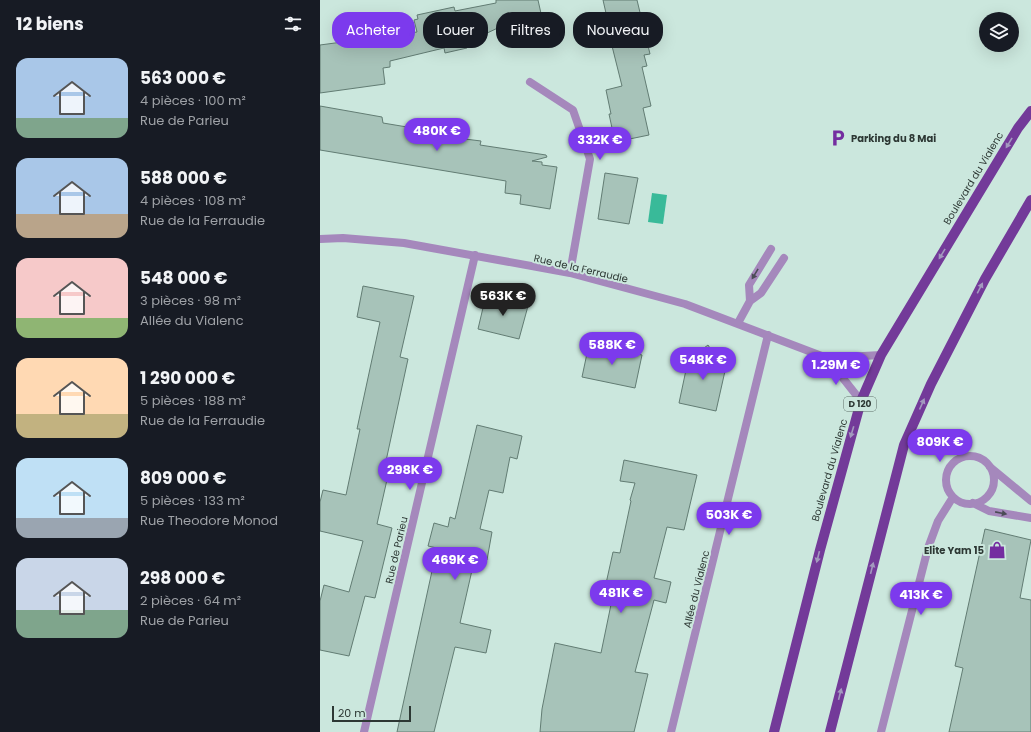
<!DOCTYPE html>
<html lang="fr">
<head>
<meta charset="utf-8">
<style>
  body { margin:0; font-family:Poppins,sans-serif; background:#20242c; color:#f1f3f6; height:100vh; display:flex; flex-direction:column; font-size:15px; white-space:nowrap }
  * { box-sizing:border-box; margin:0 }
  p { font-size:13px; color:#9ea1a6 }
  .icon { flex:none; width:22px; height:22px; fill:none; stroke:currentColor; stroke-width:2; stroke-linecap:round; stroke-linejoin:round }
  .map { position:relative; flex:1; overflow:hidden }
  .sheet { display:flex; flex-direction:column; background:#171b24; width:320px }
  .sheet>* { flex:none }
  .top-card { position:absolute; left:12px; top:12px; width:380px; height:36px; display:flex; gap:8px }
  .buttons { position:absolute; left:659px; top:12px; display:grid; gap:8px }
  .buttons a { display:grid; place-items:center; width:40px; height:40px; border-radius:50%; background:#171b24; box-shadow:0 4px 16px #0002; font-size:20px }
  .scale { position:absolute; left:12px; bottom:10px; width:79px; box-sizing:border-box; padding-left:4px; border:2px solid #2d3834; border-top:0; font-size:11px; line-height:14px; white-space:nowrap; color:#2d3834; -webkit-text-stroke:3px #cbe7dd; paint-order:stroke }
  .price { position:absolute; translate:-50% -34px; padding:0 9px; border-radius:14px; background:#7c3aed; color:#fff; font-size:13px; line-height:26px; filter:drop-shadow(0 1px 2px #0008) }
  .price::after { content:''; position:absolute; left:50%; top:24px; width:12px; height:9px; margin-left:-6px; background:inherit; clip-path:polygon(0 0,100% 0,50% 100%) }
  .price.current { background:#222; color:#fff }
  ul { padding:0; list-style:none }
  li { display:flex; align-items:center; gap:12px; height:100px; padding:0 16px }
  li span { display:grid; place-items:center; flex:none; width:112px; height:80px; border-radius:12px; color:#555 }
  li>.icon { margin-inline-start:auto }
  span .icon { width:48px; height:48px; fill:#fffc; stroke-width:1 }
  li b { font-size:17px }
  h2 { display:flex; justify-content:space-between; align-items:center; height:48px; padding:0 16px; font-size:17px }
  .pill { padding:0 14px; border-radius:16px; background:#171b24; box-shadow:0 4px 16px #0002; font-size:14px; line-height:36px }
  .pill.current { background:#7c3aed; color:#fff }
  main { display:flex; flex:1; min-height:0 }
  .map>svg:first-child { display:block }
  .water { fill:#39ba99 }
  .building { fill:#a7c3b9; stroke:#627c73 }
  .lines { fill:none; stroke-linecap:round; stroke-linejoin:round }
  .service { stroke:#a588bc; stroke-width:8 }
  .minor { stroke:#a588bc; stroke-width:8 }
  .primary { stroke:#733a99; stroke-width:10 }
  .oneway { fill:#a399be }
  .oneway2 { fill:#4b4c56 }
  .labels { text-anchor:middle; stroke-width:4; stroke-linejoin:round; paint-order:stroke }
  .shield { fill:#cbe7dd; stroke:#5c6c67; stroke-width:1 }
  .shield-label { font-size:9px; font-weight:bold; fill:#2d3834 }
  .poi-label { font-size:10px; font-weight:bold; fill:#2d3834; stroke:#cbe7dd; text-anchor:start }
  .street-label { font-size:10px; fill:#2d3834; stroke:#cbe7dd }
</style>
</head>
<body>
<main>
<section class="sheet">
<h2>12 biens<svg class="icon" aria-label="filters" viewBox="0 0 24 24"><path d="M4 7h16M4 17h16"/><circle cx="9" cy="7" r="2"/><circle cx="15" cy="17" r="2"/></svg></h2>
<ul>
<li><span style="background:linear-gradient(#a9c7e8 75%,#7fa58c 0)"><svg class="icon" aria-label="home" viewBox="0 0 24 24"><path d="M3 11l9-7 9 7M6 9v11h12V9"/></svg></span><div><b>563 000 €</b><p>4 pièces · 100 m²</p><p>Rue de Parieu</p></div></li>
<li><span style="background:linear-gradient(#a9c7e8 70%,#b9a48a 0)"><svg class="icon" aria-label="home" viewBox="0 0 24 24"><path d="M3 11l9-7 9 7M6 9v11h12V9"/></svg></span><div><b>588 000 €</b><p>4 pièces · 108 m²</p><p>Rue de la Ferraudie</p></div></li>
<li><span style="background:linear-gradient(#f6c9c9 75%,#8fb573 0)"><svg class="icon" aria-label="home" viewBox="0 0 24 24"><path d="M3 11l9-7 9 7M6 9v11h12V9"/></svg></span><div><b>548 000 €</b><p>3 pièces · 98 m²</p><p>Allée du Vialenc</p></div></li>
<li><span style="background:linear-gradient(#ffd9b3 70%,#c2b280 0)"><svg class="icon" aria-label="home" viewBox="0 0 24 24"><path d="M3 11l9-7 9 7M6 9v11h12V9"/></svg></span><div><b>1 290 000 €</b><p>5 pièces · 188 m²</p><p>Rue de la Ferraudie</p></div></li>
<li><span style="background:linear-gradient(#bfe0f5 75%,#9aa5b1 0)"><svg class="icon" aria-label="home" viewBox="0 0 24 24"><path d="M3 11l9-7 9 7M6 9v11h12V9"/></svg></span><div><b>809 000 €</b><p>5 pièces · 133 m²</p><p>Rue Theodore Monod</p></div></li>
<li><span style="background:linear-gradient(#c9d6e8 65%,#7fa58c 0)"><svg class="icon" aria-label="home" viewBox="0 0 24 24"><path d="M3 11l9-7 9 7M6 9v11h12V9"/></svg></span><div><b>298 000 €</b><p>2 pièces · 64 m²</p><p>Rue de Parieu</p></div></li>
</ul>
</section>
<div class="map">
<svg width="711" height="732" viewBox="0 0 711 732">
  <rect width="100%" height="100%" fill="#cbe7dd"/>
  <!-- water -->
  <path class="water" d="M332,193l15,2 -4,29 -15,-2z"/>
  <!-- building -->
  <path class="building" d="M176,0h42l6,27 -25,7 -2,-7 -14,4 -1,-5 -36,17 1,5 -22,5 -1,-5 -54,13v6l-7,1 2,16 -65,9v-48l97,-13 -3,-12 4,-1 -1,-4 37,-8 1,4 41,-8z
    M283,0h34l13,54 -6,1 3,11 -5,1 9,39 -8,2 6,27 -34,7 -6,-28h2l-5,-24 16,-4 -16,-64h2z
    M0,106l62,11 1,6 36,6 1,-5 15,2 1,-3 31,5 -2,11 16,2 -1,4 66,10 1,2 -15,4 10,1v3l15,2 -7,42 -30,-5 1,-9 -16,-2 1,-12 -186,-31z
    M285,173l33,5 -9,46 -31,-5z
    M43,286l51,10 -14,61 8,2 -22,102 5,1 -14,62 15,4 -17,70 -10,-2 -16,60 -29,-6v-49l4,-16 25,7 14,-51 -43,-10v-29l3,-12 23,5 14,-66h-3l23,-107 -23,-5z
    M166,295l42,11 -9,33 -41,-10z
    M269,344l53,11 -7,33 -53,-11z
    M388,345l17,26 -9,40 -37,-8 7,-33h3l4,-20 7,1z
    M157,425l45,11 -5,23 -7,-2 -7,36 -14,-3 -9,39 12,3 -5,28 -12,-3 -15,66 31,7 -5,23 -31,-6 -21,85h-37l40,-184 -9,-2 6,-23 14,4 2,-10 5,2z
    M304,460l73,15 -13,55 -17,-3 -13,51 17,4 -5,21 -12,-3 -19,72 13,2 -14,58h-94l2,-23 13,-66 46,10 13,-63 -9,-2 8,-36 7,1 11,-52 -1,-1 5,-17 -15,-2z
    M665,529l46,11 -11,58 11,2v132h-82l14,-64 -8,-2z"/>
  <g class="lines">
    <!-- service -->
    <path class="service" d="M430,301l-1,-16 22,-36
      M418,323l12,-22 11,-8 23,-35"/>
    <!-- minor -->
    <path class="minor" d="M210,82l43,28 17,49 -20,114
      M0,239l23,-1 61,5 166,30 115,31 142,54 54,-3
      M507,358l34,43
      M626 480a24 24 0 1 1 48 0a24 24 0 1 1-48 0Z
      M670,467l41,34
      M653,503l16,8 42,7
      M44,732l111,-477
      M351,732l97,-397
      M561,732l47,-184 10,-27 15,-24"/>
    <!-- primary -->
    <path class="primary" d="M454,732l46,-182 41,-149 20,-46 137,-227 13,-17
      M510,732l74,-287 27,-61 54,-105 46,-79"/>
  </g>
  <!-- one-way arrows -->
  <defs><path id="oneway-solid" d="M-6-.8H1V-3.2L6.5 0L1 3.2V.8H-6Z"/></defs>
  <g class="oneway">
    <use href="#oneway-solid" transform="translate(689 143) rotate(121)"/>
    <use href="#oneway-solid" transform="translate(622 254) rotate(121)"/>
    <use href="#oneway-solid" transform="translate(660 288) rotate(-63)"/>
    <use href="#oneway-solid" transform="translate(602 404) rotate(-66)"/>
    <use href="#oneway-solid" transform="translate(532 432) rotate(107)"/>
    <use href="#oneway-solid" transform="translate(498 557) rotate(104)"/>
    <use href="#oneway-solid" transform="translate(552 568) rotate(-76)"/>
    <use href="#oneway-solid" transform="translate(520 694) rotate(-76)"/>
  </g>
  <g class="oneway2">
    <use href="#oneway-solid" transform="translate(435 274) rotate(121)"/>
    <use href="#oneway-solid" transform="translate(681 513) rotate(11)"/>
  </g>
  <!-- icons -->
  <defs>
    <g id="parking-bare" transform="scale(1.38)"><path d="M-3.5-5.5H1a3.5 3.5 0 0 1 0 7H-1V5.5H-3.5ZM-1-3.4V-.6H.8a1.4 1.4 0 0 0 0-2.8Z" fill="#742da0" stroke="#cbe7dd" stroke-width="2.5" paint-order="stroke"/></g>
    <g id="shop-bare" transform="scale(1.38)"><path d="M-5-2.5h2.3a2.7 3.5 0 0 1 5.4 0H5L5.5 6h-11ZM-1.5-2.5h3a1.5 2.3 0 0 0-3 0Z" fill="#742da0" stroke="#cbe7dd" stroke-width="2.5" paint-order="stroke"/></g>
  </defs>
  <g fill-rule="evenodd">
    <use href="#parking-bare" x="518" y="138"/>
    <use href="#shop-bare" x="677" y="550"/>
  </g>
  <g class="labels">
    <!-- shield labels -->
    <rect class="shield" x="524" y="397" width="32" height="14" rx="3"/>
    <g class="shield-label">
      <text x="540" y="407">D 120</text>
    </g>
    <!-- poi labels -->
    <g class="poi-label">
      <text x="531" y="142">Parking du 8 Mai</text>
      <text x="664" y="554" text-anchor="end">Elite Yam 15</text>
    </g>
    <!-- street labels -->
    <g class="street-label">
      <text transform="translate(653 178) rotate(-59)" y="4">Boulevard du Vialenc</text>
      <text transform="translate(261 268) rotate(13)" y="4">Rue de la Ferraudie</text>
      <text transform="translate(509 470) rotate(-74)" y="4">Boulevard du Vialenc</text>
      <text transform="translate(76 550) rotate(-77)" y="4">Rue de Parieu</text>
      <text transform="translate(376 589) rotate(-76)" y="4">Allée du Vialenc</text>
    </g>
  </g>
</svg>
<div class="buttons">
<a><svg class="icon" aria-label="layers" viewBox="0 0 24 24"><path d="M12 4l9 5-9 5-9-5zM3 14l9 5 9-5"/></svg></a>
</div>
<div class="scale">20 m</div>
<b class="price" style="left:117px;top:152px">480K €</b>
<b class="price" style="left:280px;top:161px">332K €</b>
<b class="price current" style="left:183px;top:317px">563K €</b>
<b class="price" style="left:292px;top:366px">588K €</b>
<b class="price" style="left:383px;top:381px">548K €</b>
<b class="price" style="left:516px;top:386px">1.29M €</b>
<b class="price" style="left:620px;top:463px">809K €</b>
<b class="price" style="left:90px;top:491px">298K €</b>
<b class="price" style="left:409px;top:536px">503K €</b>
<b class="price" style="left:135px;top:581px">469K €</b>
<b class="price" style="left:301px;top:614px">481K €</b>
<b class="price" style="left:601px;top:616px">413K €</b>
<div class="top-card">
<a class="pill current">Acheter</a>
<a class="pill">Louer</a>
<a class="pill">Filtres</a>
<a class="pill">Nouveau</a>
</div>
</div>
</main>
</body>
</html>
